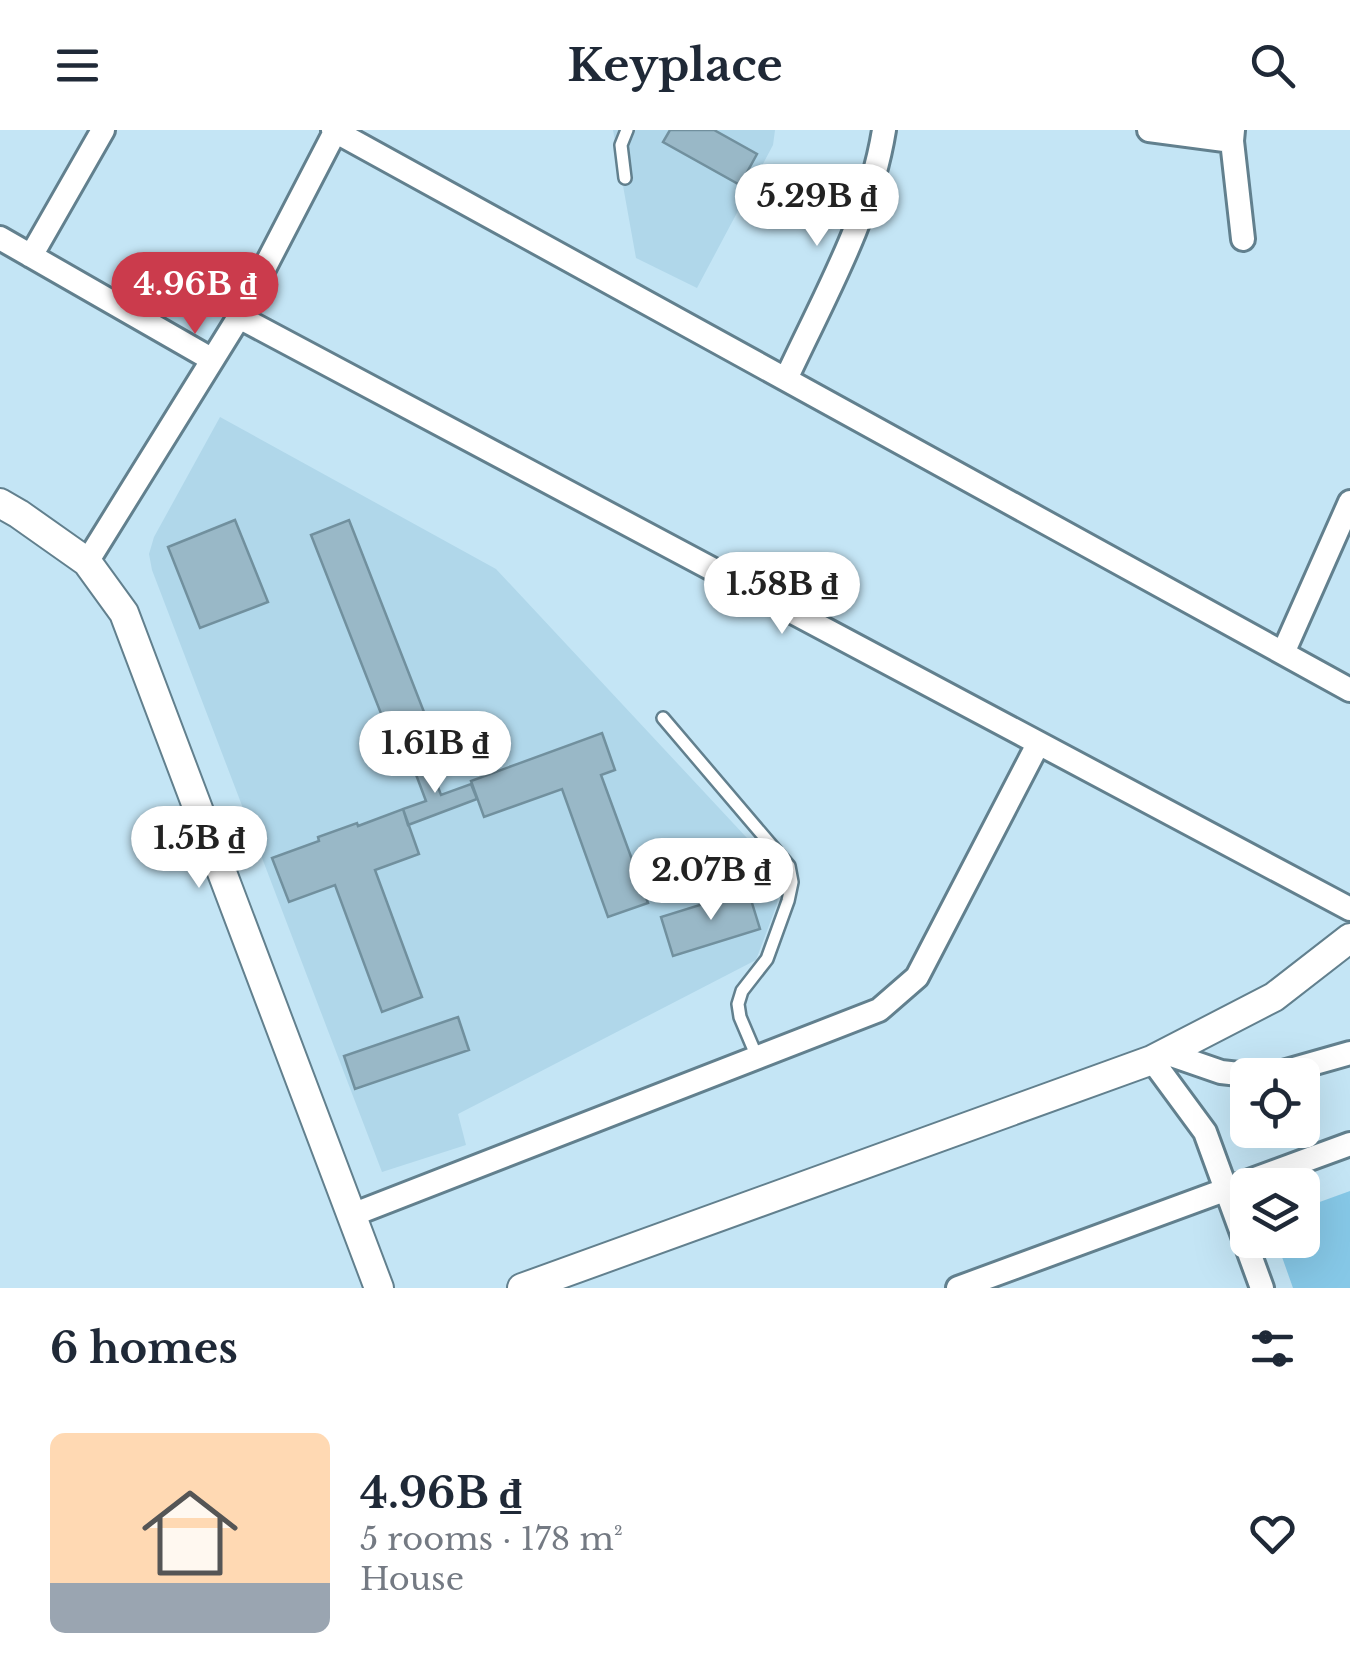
<!DOCTYPE html>
<html lang="en">
<head>
<meta charset="utf-8">
<style>
  body { margin:0; font-family:"Libre Baskerville",serif; background:#f2f2f3; color:#1f2937; height:100vh; display:flex; flex-direction:column; font-size:38px; white-space:nowrap }
  * { box-sizing:border-box; margin:0 }
  p { font-size:32px; color:#747a83 }
  .icon { flex:none; width:55px; height:55px; fill:none; stroke:currentColor; stroke-width:2; stroke-linecap:round; stroke-linejoin:round }
  .map { position:relative; height:1158px; overflow:hidden }
  .details { display:flex; flex-direction:column; background:#fff; flex:1 }
  .details>* { flex:none }
  .controls { position:absolute; left:1230px; top:928px; display:grid; gap:20px }
  .controls a { display:grid; place-items:center; width:90px; height:90px; border-radius:15px; background:#fff; box-shadow:0 10px 40px #0002; font-size:50px }
  .price { position:absolute; translate:-50% -85px; padding:0 22px; border-radius:35px; background:#fff; color:#222; font-size:32px; line-height:65px; filter:drop-shadow(0 2px 5px #0008) }
  .price::after { content:''; position:absolute; left:50%; top:60px; width:30px; height:22px; margin-left:-15px; background:inherit; clip-path:polygon(0 0,100% 0,50% 100%) }
  .price.active { background:#cb3b4c; color:#fff }
  ul { padding:0; list-style:none }
  li { display:flex; align-items:center; gap:30px; height:250px; padding:0 50px }
  li span { display:grid; place-items:center; flex:none; width:280px; height:200px; border-radius:15px; color:#555 }
  li>.icon { margin-inline-start:auto }
  span .icon { width:120px; height:120px; fill:#fffc; stroke-width:1 }
  li b { font-size:42px }
  h2 { display:flex; justify-content:space-between; align-items:center; height:120px; padding:0 50px; font-size:42px }
  header { display:flex; justify-content:space-between; align-items:center; height:130px; padding:0 50px; background:#fff; font-size:45px; font-weight:700 }
  .map>svg:first-child { display:block }
  .built { fill:#b0d7ea }
  .green { fill:#86c8e7 }
  .building { fill:#99b8c7; stroke:#71909e; stroke-width:2.5 }
  .lines { fill:none; stroke-linecap:round; stroke-linejoin:round }
  .service-casing { stroke:#62808e; stroke-width:16 }
  .minor-casing { stroke:#62808e; stroke-width:28 }
  .tertiary-casing { stroke:#62808e; stroke-width:32 }
  .service { stroke:#fff; stroke-width:11 }
  .minor { stroke:#fff; stroke-width:22 }
  .tertiary { stroke:#fff; stroke-width:28 }
</style>
</head>
<body>
<header><svg class="icon" aria-label="menu" viewBox="0 0 24 24"><path d="M4 6h16M4 12h16M4 18h16"/></svg>Keyplace<svg class="icon" aria-label="search" viewBox="0 0 24 24"><circle cx="10" cy="10" r="6"/><path d="M15 15l6 6"/></svg></header>
<div class="map">
<svg width="1350" height="1158" viewBox="0 0 1350 1158">
  <rect width="100%" height="100%" fill="#c4e5f5"/>
  <!-- built -->
  <path class="built" d="M613,0h162l-2,15 -76,143 -61,-30z
    M220,287l276,152 280,300 4,15 -3,20 -21,56 -298,154 8,31 -84,27 -230,-602 -3,-16 5,-17z"/>
  <!-- green -->
  <path class="green" d="M1350,1061v97h-57l-17,-48h26l1,-32z"/>
  <!-- building -->
  <path class="building" d="M670,0h44l43,24 -17,31 -77,-43z
    M235,390l33,82 -68,26 -32,-81z
    M349,390l91,233 -38,14 -91,-232z
    M602,603l13,37 -14,5 47,128 -40,14 -46,-128 -78,28 -13,-36z
    M427,628l14,37 30,-11 6,15 -69,26 -5,-16 23,-8 -14,-37z
    M403,679l16,45 -44,16 47,127 -40,15 -47,-127 -46,17 -17,-44 47,-17 -1,-4 39,-14 1,3z
    M748,760l12,39 -87,27 -12,-39z
    M458,887l11,33 -114,39 -11,-33z"/>
  <g class="lines">
    <!-- service casing -->
    <g class="service-casing">
      <path id="service" d="M625,48l-4,-33 6,-15
        M663,588l126,148 3,16 -4,19 -21,58 -25,32 -4,13 2,13 17,40"/>
    </g>
    <!-- minor casing -->
    <g class="minor-casing">
      <path id="minor" d="M333,0l1017,560
        M1149,0l83,11
        M1233,0l-1,11 11,98
        M0,108l211,121
        M31,126l72,-126
        M239,187l1111,592
        M786,249c37,-80 84,-161 98,-249
        M87,432l152,-245 97,-187
        M1283,523l67,-151
        M1166,923l55,19 27,3
        M1152,930l53,72 57,156
        M1252,945l31,-3 67,-19
        M352,1085l527,-205 38,-33 121,-233
        M958,1158l392,-144"/>
    </g>
    <!-- tertiary casing -->
    <g class="tertiary-casing">
      <path id="tertiary" d="M0,373l19,11 68,48 37,51 255,675
        M522,1158l630,-228 122,-63 76,-59"/>
    </g>
    <!-- service -->
    <use href="#service" class="service"/>
    <!-- minor -->
    <use href="#minor" class="minor"/>
    <!-- tertiary -->
    <use href="#tertiary" class="tertiary"/>
  </g>
</svg>
<div class="controls">
<a><svg class="icon" aria-label="locate" viewBox="0 0 24 24"><circle cx="12" cy="12" r="6"/><path d="M12 2v4M12 18v4M2 12h4M18 12h4"/></svg></a>
<a><svg class="icon" aria-label="layers" viewBox="0 0 24 24"><path d="M12 4l9 5-9 5-9-5zM3 14l9 5 9-5"/></svg></a>
</div>
<b class="price" style="left:817px;top:119px">5.29B ₫</b>
<b class="price active" style="left:195px;top:207px">4.96B ₫</b>
<b class="price" style="left:782px;top:507px">1.58B ₫</b>
<b class="price" style="left:435px;top:666px">1.61B ₫</b>
<b class="price" style="left:199px;top:761px">1.5B ₫</b>
<b class="price" style="left:711px;top:793px">2.07B ₫</b>
</div>
<section class="details">
<h2>6 homes<svg class="icon" aria-label="filters" viewBox="0 0 24 24"><path d="M4 7h16M4 17h16"/><circle cx="9" cy="7" r="2"/><circle cx="15" cy="17" r="2"/></svg></h2>
<ul>
<li><span style="background:linear-gradient(#ffd9b3 75%,#9aa5b1 0)"><svg class="icon" aria-label="home" viewBox="0 0 24 24"><path d="M3 11l9-7 9 7M6 9v11h12V9"/></svg></span><div><b>4.96B ₫</b><p>5 rooms · 178 m²</p><p>House</p></div><svg class="icon" aria-label="heart" viewBox="0 0 24 24"><path d="M12 20l-8-8c-3-5 5-10 8-4 3-6 11-1 8 4z"/></svg></li>
</ul>
</section>
</body>
</html>
